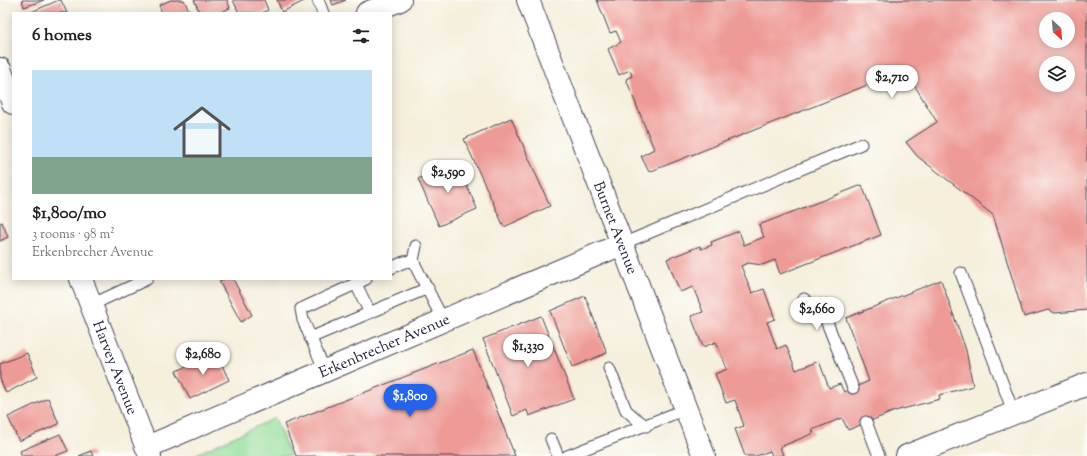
<!DOCTYPE html>
<html lang="en">
<head>
<meta charset="utf-8">
<style>
  body { margin:0; font-family:"Sorts Mill Goudy",serif; background:#f2f2f2; color:#222; height:100vh; display:flex; flex-direction:column; font-size:15px; white-space:nowrap }
  * { box-sizing:border-box; margin:0 }
  p { font-size:13px; color:#767676 }
  .icon { flex:none; width:22px; height:22px; fill:none; stroke:currentColor; stroke-width:2; stroke-linecap:round; stroke-linejoin:round }
  .map { position:relative; flex:1; overflow:hidden }
  .details { position:absolute; left:12px; top:12px; width:380px; height:268px; display:flex; flex-direction:column; background:#fff; border-radius:0px; box-shadow:0 2px 10px #0003 }
  .details>* { flex:none }
  .needle { width:26px; rotate:154deg }
  .controls { position:absolute; left:1039px; top:12px; display:grid; gap:8px }
  .controls a { display:grid; place-items:center; width:36px; height:36px; border-radius:50%; background:#fff; box-shadow:0 2px 10px #0003; font-size:20px }
  .price { position:absolute; translate:-50% -34px; padding:0 9px; border-radius:14px; background:#fff; color:#222; font-size:13px; line-height:26px; filter:drop-shadow(0 1px 2px #0008) }
  .price::after { content:''; position:absolute; left:50%; top:24px; width:12px; height:9px; margin-left:-6px; background:inherit; clip-path:polygon(0 0,100% 0,50% 100%) }
  .price.on { background:#2563eb; color:#fff }
  ul { padding:0; list-style:none }
  li { display:grid; align-content:center; gap:8px; height:212px; padding:0 20px }
  li+li { border-top:1px solid #e0e0e0 }
  li span { display:grid; place-items:center; height:124px; border-radius:0px; color:#555 }
  li>.icon { margin-inline-start:auto }
  span .icon { width:72px; height:72px; fill:#fffc; stroke-width:1 }
  li b { font-size:17px }
  h2 { display:flex; justify-content:space-between; align-items:center; height:48px; padding:0 20px; font-size:17px }
  .map>svg:first-child { display:block }
  .green { fill:#92dd99; stroke:#5a806a }
  .building { fill:#ee9a96; fill-rule:evenodd }
  .lines { fill:none; stroke-linecap:round; stroke-linejoin:round }
  .service-casing { stroke:#424153; stroke-width:13 }
  .minor-casing { stroke:#424153; stroke-width:24 }
  .tertiary-casing { stroke:#424153; stroke-width:24 }
  .service { stroke:#fff; stroke-width:11 }
  .minor { stroke:#fff; stroke-width:22 }
  .tertiary { stroke:#fff; stroke-width:22 }
  .labels { text-anchor:middle; stroke-width:3; stroke-linejoin:round; paint-order:stroke }
  .street-label { font-size:15px; fill:#22223b; stroke:#fdfcf7 }
</style>
</head>
<body>
<div class="map">
<svg width="1087" height="456" viewBox="0 0 1087 456">
  <rect width="100%" height="100%" fill="#fdfcf7"/>
  <filter id="ink" filterUnits="userSpaceOnUse"><feTurbulence type="fractalNoise" baseFrequency=".025" numOctaves="2"/><feDisplacementMap in="SourceGraphic" scale="8" xChannelSelector="R" yChannelSelector="G"/><feConvolveMatrix kernelMatrix="1 2 1 2 8 2 1 2 1" color-interpolation-filters="sRGB"/></filter>
  <filter id="wash" filterUnits="userSpaceOnUse"><feTurbulence type="fractalNoise" baseFrequency=".012" numOctaves="4" result="noise"/><feDisplacementMap in="SourceGraphic" scale="16" xChannelSelector="R" yChannelSelector="G"/><feGaussianBlur stdDeviation="0.9" result="paint"/><feColorMatrix in="noise" values="0 0 0 0 0 0 0 0 0 0 0 0 0 0 0 0 0 1.4 0 .05"/><feComposite in="paint" operator="in"/></filter>
  <g filter="url(#wash)">
    <rect width="100%" height="100%" fill="#f5efdc"/>
    <!-- green -->
    <path class="green" d="M275,418l15,38h-98z"/>
    <g id="blocks">
      <!-- building -->
      <path class="building" d="M22,0h22l-20,7z
        M59,0h2l6,13h-38z
        M171,0h13l6,13h-28l-3,-8z
        M194,0h33l3,8 -11,5h-19z
        M233,0h31l4,10 -6,3h-23z
        M277,0h29l-24,12z
        M331,0h15l-13,5z
        M597,0h490v310l-32,3 -7,-3 -24,7 -31,-102 -76,-59 -11,-14 31,-20 -32,-52 -256,102 -8,-16 13,-7 -28,-70 6,-3 -2,-6 -11,5 -11,-26 13,-7 -5,-11 -6,2zM1046,19h22v22h-22zM1046,63h22v22h-22z
        M511,118l39,88 -46,21 -40,-88z
        M457,162l20,47 -38,17 -21,-47z
        M862,185l19,50 -101,39 -5,-14 -13,5 -14,-2 -7,3 11,27 12,-4 11,30 -8,3 10,27 9,-4 10,25 23,-9 10,27 11,-4 4,8 25,-11 -23,-63 95,-38 25,70 7,36 -34,9 1,4 -45,12 -47,19 -6,-12 -30,12 2,3 -34,14 3,8 -4,1h-7l-2,-5 -14,5h-11l-10,-27 9,-3 -9,-26 -9,3 -11,-29 12,-5 -11,-27 -13,5 -12,-31 12,-4 -10,-25 -13,5 -13,-33 33,-13 1,3 11,-4 -1,-3 28,-11 5,14 20,-8 -5,-12z
        M2,222l6,15 -8,4v-18z
        M224,279h9l19,36 -11,7 -22,-41z
        M585,296l22,57 -35,14 -22,-56z
        M541,316l33,83 -45,17 -2,-6 -14,6 -30,-77z
        M473,350l42,106h-219l-12,-32z
        M27,353l10,24 -31,16 -6,-14v-15z
        M217,355l12,25 -39,19 -14,-28z
        M48,398l11,26 -40,17 -11,-24z
        M60,434l8,17 -13,5h-33l-2,-5z
        M91,451l2,5h-14z"/>
    </g>
  </g>
  <g filter="url(#ink)">
    <use href="#blocks" fill-opacity="0" stroke="#424153" stroke-width="1"/>
    <g class="lines">
      <!-- service casing -->
      <g class="service-casing">
        <path id="service" d="M318,0l5,13
          M622,244l239,-100
          M413,261l3,-15
          M391,268l13,-6 9,-1 30,59
          M961,273l53,141
          M356,284l14,29
          M804,299l20,16 29,73
          M91,305l56,-26
          M310,338l118,-50
          M609,368l17,42 9,8 11,8
          M325,371l-22,-51 -2,-11 65,-30
          M866,422l13,34
          M551,439l7,17
          M567,456l119,-47"/>
      </g>
      <!-- minor casing -->
      <g class="minor-casing">
        <g id="minor">
          <path d="M367,13l33,-13"/>
          <path d="M0,69l13,34"/>
          <path id="s1" d="M81,279l69,177"/>
          <path id="s2" d="M147,447l475,-203"/>
        </g>
      </g>
      <!-- tertiary casing -->
      <g class="tertiary-casing">
        <g id="tertiary">
          <path id="s3" d="M528,0l176,456"/>
          <path d="M907,456l180,-72"/>
        </g>
      </g>
      <!-- service -->
      <use href="#service" class="service"/>
      <!-- minor -->
      <use href="#minor" class="minor"/>
      <!-- tertiary -->
      <use href="#tertiary" class="tertiary"/>
    </g>
  </g>
  <g class="labels">
    <!-- street labels -->
    <g class="street-label">
      <text dy="5" stroke="none"><textPath href="#s3" startOffset="244">Burnet Avenue</textPath></text>
      <text dy="5" stroke="none"><textPath href="#s2" startOffset="258">Erkenbrecher Avenue</textPath></text>
      <text dy="5" stroke="none"><textPath href="#s1" startOffset="95">Harvey Avenue</textPath></text>
    </g>
  </g>
</svg>
<div class="controls">
<a><svg class="needle" viewBox="-14 -14 28 28"><path d="M0-13l5 13h-10z" fill="#e53935"/><path d="M0 13l5-13h-10z" fill="#767676"/></svg></a>
<a><svg class="icon" aria-label="layers" viewBox="0 0 24 24"><path d="M12 4l9 5-9 5-9-5zM3 14l9 5 9-5"/></svg></a>
</div>
<b class="price" style="left:892px;top:99px">$2,710</b>
<b class="price" style="left:448px;top:194px">$2,590</b>
<b class="price" style="left:817px;top:331px">$2,660</b>
<b class="price" style="left:528px;top:368px">$1,330</b>
<b class="price" style="left:203px;top:376px">$2,680</b>
<b class="price on" style="left:410px;top:418px">$1,800</b>
<section class="details">
<h2>6 homes<svg class="icon" aria-label="filters" viewBox="0 0 24 24"><path d="M4 7h16M4 17h16"/><circle cx="9" cy="7" r="2"/><circle cx="15" cy="17" r="2"/></svg></h2>
<ul>
<li><span style="background:linear-gradient(#bfe0f5 70%,#7fa58c 0)"><svg class="icon" aria-label="home" viewBox="0 0 24 24"><path d="M3 11l9-7 9 7M6 9v11h12V9"/></svg></span><div><b>$1,800/mo</b><p>3 rooms · 98 m²</p><p>Erkenbrecher Avenue</p></div></li>
</ul>
</section>
</div>
</body>
</html>
